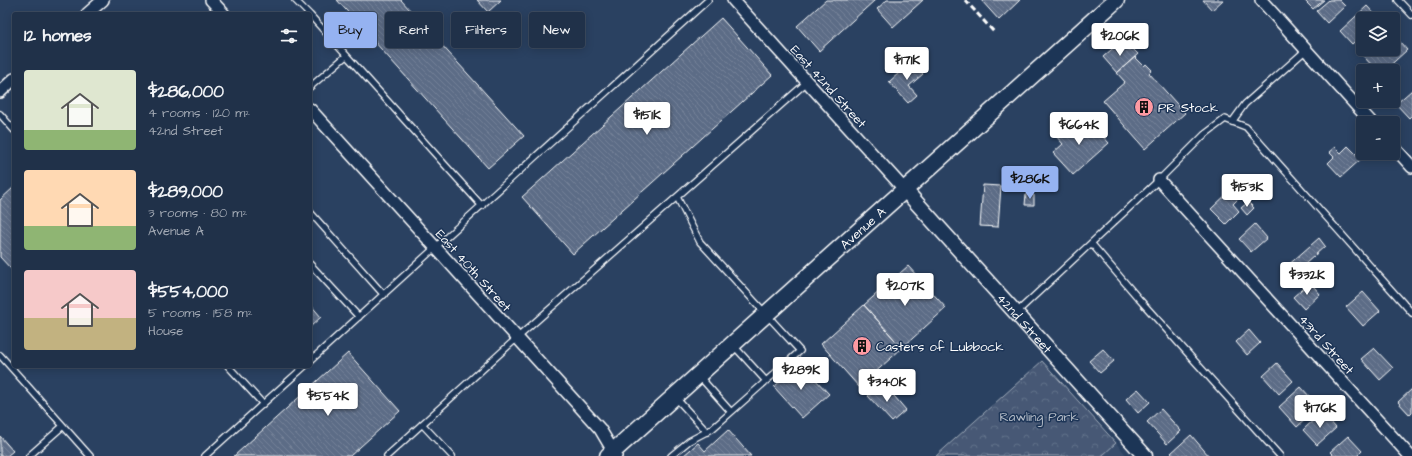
<!DOCTYPE html>
<html lang="en">
<head>
<meta charset="utf-8">
<style>
  body { margin:0; font-family:"Architects Daughter",sans-serif; background:#283950; color:#f1f3f6; height:100vh; display:flex; flex-direction:column; font-size:15px; white-space:nowrap }
  * { box-sizing:border-box; margin:0 }
  p { font-size:13px; color:#a2a9b4 }
  .icon { flex:none; width:22px; height:22px; fill:none; stroke:currentColor; stroke-width:2; stroke-linecap:round; stroke-linejoin:round }
  .map { position:relative; flex:1; overflow:hidden }
  .details { position:absolute; left:12px; top:12px; width:300px; height:356px; display:flex; flex-direction:column; background:#203149; border-radius:4px; box-shadow:0 2px 10px #0003,0 0 0 1px #3d4c61 }
  .details>* { flex:none }
  .banner { position:absolute; left:324px; top:12px; width:380px; height:36px; display:flex; gap:8px }
  .tools { position:absolute; left:1356px; top:12px; display:grid; gap:8px }
  .tools a { display:grid; place-items:center; width:44px; height:44px; border-radius:4px; background:#203149; box-shadow:0 2px 10px #0003,0 0 0 1px #3d4c61; font-size:20px }
  .price { position:absolute; translate:-50% -34px; padding:0 9px; border-radius:4px; background:#fff; color:#222; font-size:13px; line-height:26px; filter:drop-shadow(0 1px 2px #0008) }
  .price::after { content:''; position:absolute; left:50%; top:24px; width:12px; height:9px; margin-left:-6px; background:inherit; clip-path:polygon(0 0,100% 0,50% 100%) }
  .price.selected { background:#95b2f1; color:#111 }
  ul { padding:0; list-style:none }
  li { display:flex; align-items:center; gap:12px; height:100px; padding:0 12px }
  li span { display:grid; place-items:center; flex:none; width:112px; height:80px; border-radius:4px; color:#555 }
  li>.icon { margin-inline-start:auto }
  span .icon { width:48px; height:48px; fill:#fffc; stroke-width:1 }
  li b { font-size:17px }
  h2 { display:flex; justify-content:space-between; align-items:center; height:48px; padding:0 12px; font-size:17px }
  .tag { padding:0 14px; border-radius:4px; background:#203149; box-shadow:0 2px 10px #0003,0 0 0 1px #3d4c61; font-size:14px; line-height:36px }
  .tag.selected { background:#95b2f1; color:#111 }
  .map>svg:first-child { display:block }
  .built { fill:#394e6c }
  .forest { fill:url(#forest-crowns); stroke:#a2acba }
  .building { fill:url(#building-back-hatch); stroke:#fff }
  .lines { fill:none; stroke-linecap:round; stroke-linejoin:round }
  .service-casing { stroke:#fff; stroke-width:8 }
  .minor-casing { stroke:#fff; stroke-width:14 }
  .tertiary-casing { stroke:#fff; stroke-width:17 }
  .secondary-casing { stroke:#fff; stroke-width:19 }
  .service { stroke:#1d3557; stroke-width:5.5 }
  .minor { stroke:#1d3557; stroke-width:11 }
  .tertiary { stroke:#1d3557; stroke-width:14 }
  .secondary { stroke:#1d3557; stroke-width:16 }
  .rail { stroke:#fff; stroke-width:3; stroke-dasharray:6 3; stroke-linecap:butt }
  .labels { text-anchor:middle; stroke-width:3; stroke-linejoin:round; paint-order:stroke }
  .street-label { font-size:13px; fill:#fff; stroke:#1d3557 }
  .poi-label { font-size:13px; fill:#fff; stroke:#1d3557; text-anchor:start }
  .park-label { font-size:13px; fill:#b5bdc8; stroke:#1d3557 }
</style>
</head>
<body>
<div class="map">
<svg width="1412" height="456" viewBox="0 0 1412 456">
  <defs>
    <pattern id="forest-crowns" width="20" height="18" patternUnits="userSpaceOnUse"><rect width="20" height="18" fill="#465975"/><path d="M2 6a3 3 0 1 1 6 0M12 15a3 3 0 1 1 6 0" fill="none" stroke="#62728a"/></pattern>
    <pattern id="building-back-hatch" width="6" height="6" patternUnits="userSpaceOnUse"><rect width="6" height="6" fill="#5b6c86"/><path d="M-1 5l2 2M0 0l6 6M5-1l2 2" fill="none" stroke="#748298"/></pattern>
  </defs>
  <rect width="100%" height="100%" fill="#2a4161"/>
  <filter id="ink" filterUnits="userSpaceOnUse"><feTurbulence type="fractalNoise" baseFrequency=".025" numOctaves="2"/><feDisplacementMap in="SourceGraphic" scale="8" xChannelSelector="R" yChannelSelector="G"/><feConvolveMatrix kernelMatrix="1 2 1 2 8 2 1 2 1" color-interpolation-filters="sRGB"/></filter>
  <g filter="url(#ink)">
    <!-- built -->
    <path class="built" d="M1116,443l11,13h-25z"/>
    <!-- forest -->
    <path class="forest" d="M1042,361l74,82 -14,13h-166z"/>
    <!-- building -->
    <path class="building" d="M337,0h64l123,136 -36,32z
      M477,0h24l-13,12z
      M826,0h49l-56,51 -22,-25z
      M887,0h36l-30,27 -16,-18z
      M981,0h39l-21,20z
      M1203,0h20l-11,10z
      M1304,0h20l-11,9z
      M1329,0h10l6,6 -18,17 -11,-12z
      M1367,6l12,13h-16v15l-11,10 -12,-13z
      M721,18l51,57 -199,179 -51,-57z
      M1393,34l14,16 -23,21h-7l-13,-14 9,-8h20z
      M1121,41l8,9 3,-2 6,6 -21,19 -14,-16z
      M1135,57l9,9 2,-2 6,6 -3,3 36,40 -40,36 -42,-48 22,-19 -8,-9z
      M912,61l11,13 -14,12 8,9 -9,8 -19,-21z
      M1412,90v25l-3,3 -13,-14z
      M1071,121l8,9 10,-9 20,22 -36,32 -20,-22 10,-9 -8,-9z
      M1348,146l13,13 -20,18 -13,-14 6,-6 -5,-5 6,-5 6,6z
      M983,185l18,1 -3,41 -18,-1z
      M14,187v81l-2,2 -12,-13v-57z
      M1232,189l8,8 -7,7 6,7 -13,13 -15,-15z
      M1026,194l8,1v10h-9z
      M1248,202l6,6 -7,7 -6,-7z
      M1255,224l12,14 -16,14 -12,-13z
      M1319,238l6,8 -32,29 -7,-8z
      M908,266l38,42 -44,40 -38,-43z
      M1310,282l10,12 -16,15 -11,-12z
      M1363,292l17,19 -17,15 -17,-19z
      M310,304l11,13 -11,10z
      M864,305l38,43 -43,39 -38,-43z
      M1249,330l11,13 -13,12 -11,-13z
      M1374,348l19,20 -13,12 -19,-21z
      M1103,349l11,12 -14,12 -11,-12z
      M348,353l52,58 -50,45h-116z
      M800,363l29,31 -27,24 -28,-31z
      M1277,363l16,18 -14,13 -16,-18z
      M883,383l23,27 -14,12 -24,-26z
      M1301,387l18,20 -22,20 -18,-20z
      M1138,389l12,13 -12,11 -12,-14z
      M1412,389v24l-2,2 -12,-13z
      M1161,409l20,22 -14,13 -20,-22z
      M1322,412l14,16 -19,17 -14,-15z
      M728,430l23,26h-68l15,-13 7,8z
      M1191,435l18,21h-35l-3,-3z
      M0,436l13,15 -6,5h-7z
      M1348,436l14,15 -5,5h-23l-4,-4z"/>
    <g class="lines">
      <!-- service casing -->
      <g class="service-casing">
        <path id="service" d="M295,0l14,14
          M1398,0l14,15
          M310,15l172,191
          M310,87l36,-31
          M0,114l14,16
          M1232,122l13,-18 61,-54
          M310,212l74,83
          M1091,243l48,56 141,157
          M310,264l49,53
          M1017,312l142,-132 45,-45 21,-16 21,8 166,186
          M734,346l32,35
          M0,355l90,101
          M310,361l398,-361
          M228,366l35,38
          M700,377l31,35
          M675,397l32,35
          M422,424l30,32
          M29,456l34,-30
          M205,456l100,-90
          M387,456l130,-118 290,-256
          M671,456l18,-15 23,-12 88,-78 -100,-109 -23,-45"/>
      </g>
      <!-- minor casing -->
      <g class="minor-casing">
        <path id="minor" d="M211,0l13,14
          M733,0l172,190
          M1261,0l111,123
          M87,14l16,-14
          M0,92l14,-13
          M310,109l290,320 16,27
          M1393,146l19,21
          M1159,180l251,276"/>
      </g>
      <!-- tertiary casing -->
      <g class="tertiary-casing">
        <g id="tertiary">
          <path id="s1" d="M905,190l240,266"/>
        </g>
      </g>
      <!-- secondary casing -->
      <g class="secondary-casing">
        <g id="secondary">
          <path id="s2" d="M608,456l508,-456"/>
        </g>
      </g>
      <!-- service -->
      <use href="#service" class="service"/>
      <!-- minor -->
      <use href="#minor" class="minor"/>
      <!-- tertiary -->
      <use href="#tertiary" class="tertiary"/>
      <!-- secondary -->
      <use href="#secondary" class="secondary"/>
      <!-- rail -->
      <path class="rail" d="M965,0l29,32"/>
    </g>
  </g>
  <!-- icons -->
  <defs>
    <g id="building-disc" transform="scale(1)"><circle r="9.5" fill="#ff9aa2" stroke="#1d3557"/><path d="M-4-6H4V6H1V3H-1V6H-4ZM-2.5-4.3h1.7v1.8h-1.7ZM.8-4.3h1.7v1.8H.8ZM-2.5-1h1.7V.8h-1.7ZM.8-1h1.7V.8H.8Z" fill="#111"/></g>
  </defs>
  <g fill-rule="evenodd">
    <use href="#building-disc" x="1144" y="107"/>
    <use href="#building-disc" x="862" y="346"/>
  </g>
  <g class="labels">
    <!-- street labels -->
    <g class="street-label">
      <text transform="translate(829 86) rotate(48)" y="5">East 42nd Street</text>
      <text dy="5" stroke="none"><textPath href="#s2" startOffset="342">Avenue A</textPath></text>
      <text transform="translate(474 270) rotate(48)" y="5">East 40th Street</text>
      <text dy="5" stroke="none"><textPath href="#s1" startOffset="179">42nd Street</textPath></text>
      <text transform="translate(1327 344) rotate(48)" y="5">43rd Street</text>
    </g>
    <!-- poi labels -->
    <g class="poi-label">
      <text x="1158" y="112">PR Stock</text>
      <text x="876" y="351">Casters of Lubbock</text>
    </g>
    <!-- park labels -->
    <g class="park-label">
      <text x="1039" y="421">Rawling Park</text>
    </g>
  </g>
</svg>
<div class="tools">
<a><svg class="icon" aria-label="layers" viewBox="0 0 24 24"><path d="M12 4l9 5-9 5-9-5zM3 14l9 5 9-5"/></svg></a>
<a>+</a>
<a>−</a>
</div>
<b class="price" style="left:1120px;top:57px">$206K</b>
<b class="price" style="left:907px;top:81px">$171K</b>
<b class="price" style="left:647px;top:136px">$151K</b>
<b class="price" style="left:1079px;top:146px">$664K</b>
<b class="price selected" style="left:1030px;top:200px">$286K</b>
<b class="price" style="left:1247px;top:208px">$153K</b>
<b class="price" style="left:1307px;top:296px">$332K</b>
<b class="price" style="left:905px;top:307px">$207K</b>
<b class="price" style="left:801px;top:391px">$289K</b>
<b class="price" style="left:887px;top:403px">$340K</b>
<b class="price" style="left:328px;top:417px">$554K</b>
<b class="price" style="left:1320px;top:429px">$176K</b>
<div class="banner">
<a class="tag selected">Buy</a>
<a class="tag">Rent</a>
<a class="tag">Filters</a>
<a class="tag">New</a>
</div>
<section class="details">
<h2>12 homes<svg class="icon" aria-label="filters" viewBox="0 0 24 24"><path d="M4 7h16M4 17h16"/><circle cx="9" cy="7" r="2"/><circle cx="15" cy="17" r="2"/></svg></h2>
<ul>
<li><span style="background:linear-gradient(#dfe7d0 75%,#8fb573 0)"><svg class="icon" aria-label="home" viewBox="0 0 24 24"><path d="M3 11l9-7 9 7M6 9v11h12V9"/></svg></span><div><b>$286,000</b><p>4 rooms · 120 m²</p><p>42nd Street</p></div></li>
<li><span style="background:linear-gradient(#ffd9b3 70%,#8fb573 0)"><svg class="icon" aria-label="home" viewBox="0 0 24 24"><path d="M3 11l9-7 9 7M6 9v11h12V9"/></svg></span><div><b>$289,000</b><p>3 rooms · 80 m²</p><p>Avenue A</p></div></li>
<li><span style="background:linear-gradient(#f6c9c9 60%,#c2b280 0)"><svg class="icon" aria-label="home" viewBox="0 0 24 24"><path d="M3 11l9-7 9 7M6 9v11h12V9"/></svg></span><div><b>$554,000</b><p>5 rooms · 158 m²</p><p>House</p></div></li>
</ul>
</section>
</div>
</body>
</html>
